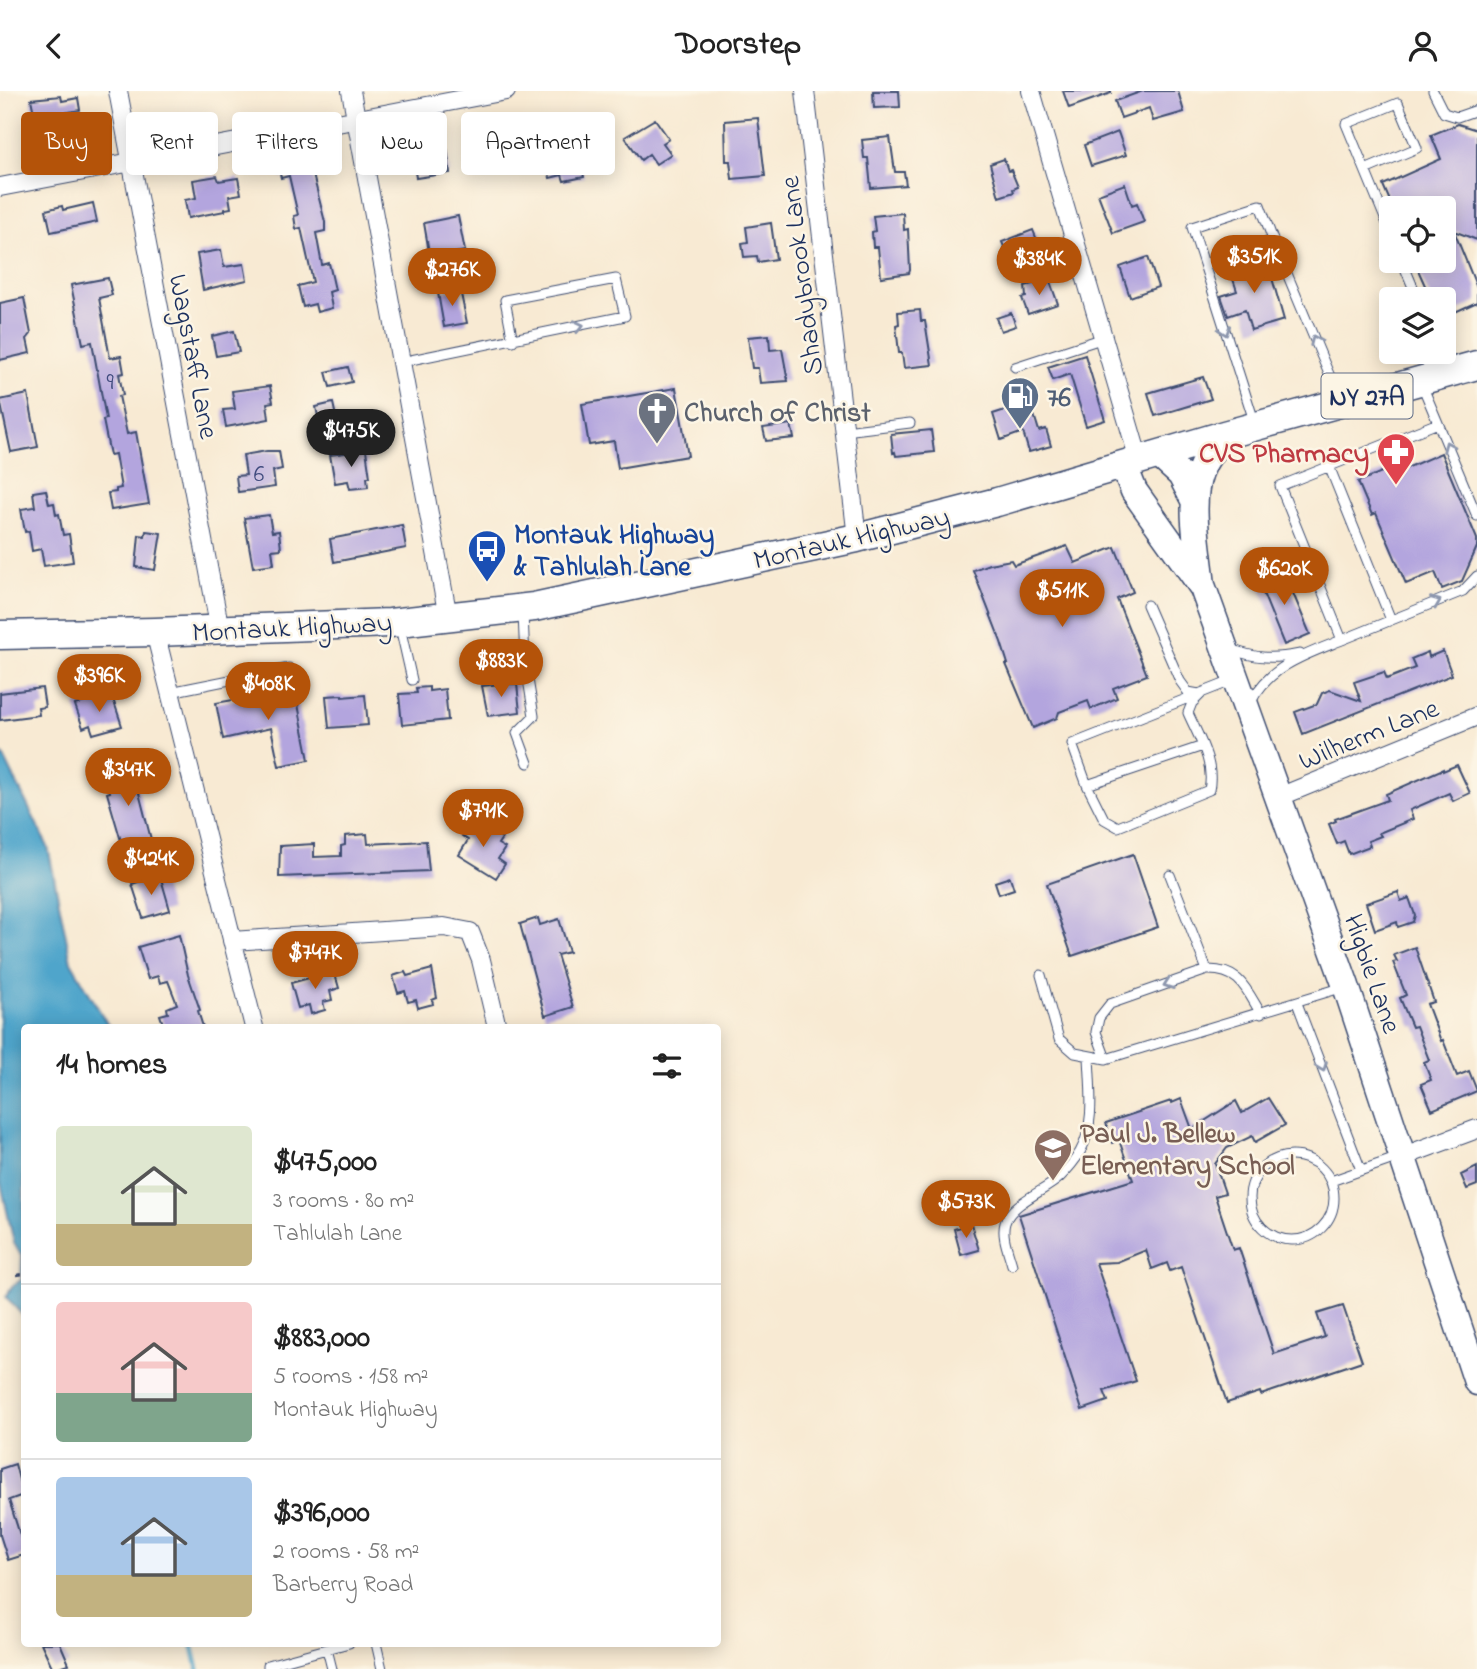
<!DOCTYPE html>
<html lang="en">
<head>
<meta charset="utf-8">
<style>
  body { margin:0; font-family:"Indie Flower",sans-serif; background:#f6f6f6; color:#222; height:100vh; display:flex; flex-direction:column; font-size:26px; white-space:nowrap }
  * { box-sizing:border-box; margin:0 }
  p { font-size:23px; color:#767676 }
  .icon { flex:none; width:38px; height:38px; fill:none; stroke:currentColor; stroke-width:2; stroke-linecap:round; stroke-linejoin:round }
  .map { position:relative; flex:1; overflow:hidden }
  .panel { position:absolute; left:21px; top:933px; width:700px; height:623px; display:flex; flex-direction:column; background:#fff; border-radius:7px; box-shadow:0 4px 18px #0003 }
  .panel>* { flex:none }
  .banner { position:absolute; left:21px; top:21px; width:700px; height:63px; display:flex; gap:14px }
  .buttons { position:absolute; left:1379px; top:105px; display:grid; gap:14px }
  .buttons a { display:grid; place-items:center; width:77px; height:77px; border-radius:7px; background:#fff; box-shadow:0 4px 18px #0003; font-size:35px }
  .price { position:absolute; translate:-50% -60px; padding:0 16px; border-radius:24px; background:#b45309; color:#fff; font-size:23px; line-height:46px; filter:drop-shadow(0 2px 4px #0008) }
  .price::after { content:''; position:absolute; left:50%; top:42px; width:21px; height:16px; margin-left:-10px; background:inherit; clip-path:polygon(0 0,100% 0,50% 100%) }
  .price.current { background:#222; color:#fff }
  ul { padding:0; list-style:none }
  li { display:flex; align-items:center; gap:21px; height:175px; padding:0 35px }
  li+li { border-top:2px solid #e0e0e0 }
  li span { display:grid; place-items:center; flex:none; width:196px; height:140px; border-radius:7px; color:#555 }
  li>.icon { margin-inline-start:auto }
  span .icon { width:84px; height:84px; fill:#fffc; stroke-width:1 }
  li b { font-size:30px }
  h2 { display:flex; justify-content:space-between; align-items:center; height:84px; padding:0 35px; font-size:30px }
  .chip { padding:0 24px; border-radius:7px; background:#fff; box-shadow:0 4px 18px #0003; font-size:24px; line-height:63px }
  .chip.current { background:#b45309; color:#fff }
  header { display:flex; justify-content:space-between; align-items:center; height:91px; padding:0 35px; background:#fff; font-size:32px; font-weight:700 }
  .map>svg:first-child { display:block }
  .water { fill:#4fa5cb; stroke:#356a94; stroke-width:2 }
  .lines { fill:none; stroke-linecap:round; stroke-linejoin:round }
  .stream { stroke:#4fa5cb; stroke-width:5 }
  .building { fill:#b3a5de }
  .service-casing { stroke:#3c4b70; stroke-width:11 }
  .minor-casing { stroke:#3c4b70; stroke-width:20 }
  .secondary-casing { stroke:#3c4b70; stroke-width:29 }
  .primary-casing { stroke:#3c4b70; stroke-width:31 }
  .path { stroke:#3c4b70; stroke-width:2.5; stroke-dasharray:5 5; stroke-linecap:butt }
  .service { stroke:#fff; stroke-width:9 }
  .minor { stroke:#fff; stroke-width:18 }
  .secondary { stroke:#fff; stroke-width:26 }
  .primary { stroke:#fff; stroke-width:28 }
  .oneway { stroke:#8d97ae }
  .labels { text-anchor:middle; stroke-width:5; stroke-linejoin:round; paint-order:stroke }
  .number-label { font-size:24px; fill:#414c7e }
  .shield { fill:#fcf5e5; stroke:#5e6a86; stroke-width:2 }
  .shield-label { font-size:26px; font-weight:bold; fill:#1b2f5e }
  .street-label { font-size:28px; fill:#1b2f5e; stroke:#fcf5e5 }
  .service-label { font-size:28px; font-weight:bold; fill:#4e5e75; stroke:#fcf5e5; text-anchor:start }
  .worship-label { font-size:28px; font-weight:bold; fill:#5b616d; stroke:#fcf5e5; text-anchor:start }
  .health-label { font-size:28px; font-weight:bold; fill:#be3a42; stroke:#fcf5e5; text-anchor:end }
  .transit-label { font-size:28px; font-weight:bold; fill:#164399; stroke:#fcf5e5; text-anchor:start }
  .education-label { font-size:28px; font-weight:bold; fill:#785e54; stroke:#fcf5e5; text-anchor:start }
</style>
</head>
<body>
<header><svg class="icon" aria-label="back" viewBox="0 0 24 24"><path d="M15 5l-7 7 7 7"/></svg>Doorstep<svg class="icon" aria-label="person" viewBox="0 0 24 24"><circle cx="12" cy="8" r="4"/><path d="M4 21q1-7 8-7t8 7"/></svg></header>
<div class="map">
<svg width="1477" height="1578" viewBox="0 0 1477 1578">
  <rect width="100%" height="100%" fill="#fcf5e5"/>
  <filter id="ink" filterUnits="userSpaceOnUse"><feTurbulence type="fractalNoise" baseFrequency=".0143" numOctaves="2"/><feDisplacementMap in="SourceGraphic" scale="14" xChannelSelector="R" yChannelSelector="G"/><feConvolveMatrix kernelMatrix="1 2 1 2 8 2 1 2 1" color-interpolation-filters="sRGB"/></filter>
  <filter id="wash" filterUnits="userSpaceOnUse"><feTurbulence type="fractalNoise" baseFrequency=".00686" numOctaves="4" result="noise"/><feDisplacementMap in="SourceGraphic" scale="28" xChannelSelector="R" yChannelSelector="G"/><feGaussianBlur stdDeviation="1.57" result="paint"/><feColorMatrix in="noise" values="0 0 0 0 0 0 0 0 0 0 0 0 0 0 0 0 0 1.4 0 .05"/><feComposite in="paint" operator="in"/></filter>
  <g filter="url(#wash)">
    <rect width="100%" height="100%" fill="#f8ead3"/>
    <!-- water -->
    <path class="water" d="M0,664h3l45,92 23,115 38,65h-85v290l-18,-20 7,-11 8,-6 1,-23 -8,-14 -14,-64z"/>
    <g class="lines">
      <!-- stream -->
      <path class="stream" d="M192,1552l6,26"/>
    </g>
    <g id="blocks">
      <!-- building -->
      <path class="building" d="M873,0h26l1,16 -26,1z
        M1063,0h48v2l-42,15z
        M1143,0h35l6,21 -31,9 -4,-13 -28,10 -6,-17z
        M61,5l1,5 16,-3 2,12 -45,8 -4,-19z
        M758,27l7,58 -33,3 -2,-18h-4l-1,-40z
        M655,28l14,20 -6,4 8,11 -15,10 -7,-10 -8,6 -16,-23z
        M1458,33l19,6v110l-23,-9 23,57v14l-33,15v-18h-13l-17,-38h30v-53h-51l-10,-23 58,-26 -10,-24z
        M1118,41l8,23 -35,11 -7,-21z
        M890,46l5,35h9l2,13 -35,3 -3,-30h-4l-2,-18z
        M447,57l3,25 -34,5 -4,-26z
        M578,58l6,28 -20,4 -2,-6 -12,3 -5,-22z
        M308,64l17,67v9l-9,2 6,32 7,-2 6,27 -6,2 3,16 -15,4 -2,-8 -12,3 -5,-21 15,-4 -12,-54 -5,1 -2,-13 4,-1 -9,-39 -8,2 -4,-16z
        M1004,68l4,12 3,-1 7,17 -5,2 1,3 -15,5 -9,-33z
        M217,85l2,5 19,-3 3,16 -12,2 2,12 -6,1v2l-37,7 -3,-18 11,-2 -3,-18z
        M1125,93l7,21 5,-2 7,19 -31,11 -15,-39z
        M93,112l4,19 -46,10 -5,-22 16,-4 1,4z
        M903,122l1,17 4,-1 2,41 -1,3 -28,4 -3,-30h-5l-1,-15 3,-1 -2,-15z
        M458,125l7,35 -35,7 -6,-35z
        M771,132l5,36 -18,3 -1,-6 -13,1 -2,-14 6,-1 -2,-15z
        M1033,139l9,23 -31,11 -9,-22z
        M221,159l3,17 20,-3 3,16 -44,10 -6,-36z
        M1148,166l10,30 -28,10 -10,-30z
        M1264,168l2,6 2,-1 16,56 -33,10 -6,-20 -17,6 -7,-20 16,-5 -7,-21z
        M108,187l4,17 -13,3 11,60 11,-2 3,17 -5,1 4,21 -4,1 8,38 9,-2 13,72 -38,6 -3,-17 8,-1v-3l5,-1 -6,-34 -5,1 -7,-35 3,-1 -14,-77 -9,2 -12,-59z
        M1049,188l9,25 -30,10 -6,-16 4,-1 -1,-11z
        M460,198l7,34 -23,4 -6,-34z
        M24,207l7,36 -4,5 3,14 -30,7v-57z
        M920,219l1,11h4l7,44 -28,3 -2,-15h-3l-3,-28 3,-1 -1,-12z
        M1011,222l5,13 -15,5 -5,-13z
        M234,240l5,21 -23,4 -4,-20z
        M769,244l1,15 12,-1 6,32 -28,2 -2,-15h-6l-4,-31z
        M1085,264l20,65 -19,6 -16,-52 -17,6 -5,-13z
        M348,276l4,15 -22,5 -4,-15z
        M1203,286l8,22 -56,17 -7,-23z
        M270,295l3,16 -6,1 2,16 -43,8 -3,-17 12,-1 -3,-18z
        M676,297l12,68 -70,12 -4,-27 -25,4 -7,-41z
        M28,303l10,53 -27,5 -11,-52z
        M1030,311l9,29 7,-2 5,17 -22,6 -6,-20 -22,8 -8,-26z
        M333,312l3,14 -17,4 -3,-14z
        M791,333l3,14 -28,3 -3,-13z
        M931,339l3,22 -38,4 -1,-4 -2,1 -2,-19z
        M366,359l4,27h-3l1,10 -18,2 -2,-8 -13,2 -5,-28z
        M267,360h12l3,18 -9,2 2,16 -37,5 -2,-16 10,-1 -3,-20z
        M1441,362l36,86v8l-15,34 -20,8 -7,-17 -29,12 -30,-71 -4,2 -14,-33 33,-14 2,6z
        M46,399l3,14 5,-1 2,12 3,-1 4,21 6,-1 4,28 -29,4 -3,-17 -9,2 -3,-20 -4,1 -4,-23 14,-2 -2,-15z
        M269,424l3,17 7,-1 2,18 -9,1 2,14 -21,3 -9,-49z
        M402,434l4,23 -72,14 -4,-23z
        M146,440l15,2 -6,37 -19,-3 3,-32 6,1z
        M1067,455l8,17 40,-16 18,45 -16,7 30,76 -34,13 4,10 -26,11 -3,-8 -29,11 -2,6 -24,10 -27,-64h2l-7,-22 -28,-72 16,-6 22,-4 3,5z
        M1283,478l27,65 -26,11 -26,-64z
        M1443,560l9,24 -149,59 -8,-22 22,-8 5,-11 8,-3 31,11 -7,-19 30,-10 3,7 28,-11 -4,-9 17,-7 1,5z
        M501,593h16l3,28 -32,4 -6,-30z
        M429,596v4l16,-2 3,31 -46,5 -3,-31 18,-1 -1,-5z
        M42,597l3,19 -7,1 1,7 -39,5v-27z
        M295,598l14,71 -30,6 -8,-38 -48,11 -7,-36z
        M111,602l11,33 -29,8 -3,-9 -7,3 -8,-23z
        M342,604v2l23,-2 3,30 -39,3 -3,-32z
        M130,667l24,93 -28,7 -19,-65 3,-1 -8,-26z
        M1457,674l13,28 -17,8 -4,-8 -39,17 3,9 -34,14 2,3 -13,5 2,5 -21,8 -5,-13 -7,3 -8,-20 7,-3 -1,-2 53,-19 -2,-6 57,-25v2z
        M472,729l30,18 -4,6 7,4 -7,11 7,5 -9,14 -37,-23 9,-15 -6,-4z
        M367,743l1,10 58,-3 3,30 -150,6 1,-31 34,-2v13l27,-1v-10l4,-1v-9z
        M1133,763l25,73 -86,29 -25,-72z
        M160,784l10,35 -27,8 -11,-34z
        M1010,786l4,12 -15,5 -4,-12z
        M1398,801l3,9 8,-3 6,17 -2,7 -15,5 -1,-5 -22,8 -9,-27z
        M538,827l2,7 19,-6 10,33 -12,3 16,52 -28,9 -25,-92z
        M179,844l9,40 12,35 -2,1 5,16h-39l-4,-12 8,-2 -1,-5 10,-4 -9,-23 -8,2 -2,-7 -10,3 -10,-32z
        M1415,856l19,55 -7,2 14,37 2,-1 14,36 12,-5 8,20 -45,19 -11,-26 10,-4 -7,-18 5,-2 -13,-34 -4,1 -12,-29 6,-3 -13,-33 4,-1 -3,-6z
        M432,878l5,29 -5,2 1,4 -15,4 -2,-8 -8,2 -3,-11 -7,2 -5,-17 12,-4 2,4z
        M334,880l5,17 -9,3 2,9 -9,2 2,8 -14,4 -2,-9 -11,3 -7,-25z
        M1268,1007l17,27 -30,17 -3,-6 -25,12 -12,16 10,29 -10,3 18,54 6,-2 35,106 51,-17 -8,-23 26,-8 19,55 -101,34 -1,-3 -33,11 -46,-136 -11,4 -3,-8 -15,6 -6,-19 -29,12 -21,1 40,118 -32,10 4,10 -26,9 -63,-195 114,-35 -14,-40 -7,3 -6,-20 65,-22 1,2 9,-4 11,30 44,-28 6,12z
        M1477,1076v18l-10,4 -6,-14z
        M971,1133l8,26 -18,5 -7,-26z
        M15,1373l8,31 -14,5 12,38 3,-1v18l-16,5 -8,-25v-66z
        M41,1552h19l9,21 -16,5z"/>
    </g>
  </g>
  <g filter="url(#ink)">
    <use href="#blocks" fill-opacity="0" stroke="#3c4b70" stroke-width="2"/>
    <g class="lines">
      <!-- service casing -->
      <g class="service-casing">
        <path id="service" d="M1433,0l11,22 13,4 20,-7
          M1365,79l52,-22 -19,-45 -52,21 45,109
          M1402,170l16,38
          M1204,173l-12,-37 68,-22 13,35
          M1439,261l6,16
          M401,271l224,-46 -9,-37 -111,21 8,41
          M1015,276l89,-29
          M1422,294l16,38 -158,63 62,154 121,-49 14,-15
          M1438,332l39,93
          M1255,333l-51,-160 69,-24 66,158
          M845,340l65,-8
          M1329,375l62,154
          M1147,514l33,76 8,11 11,2
          M523,522l2,48 9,55 -17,17 11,30
          M400,536l12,53
          M1231,558c25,10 43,10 69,5
          M170,601l119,-24
          M1201,603l-9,9 -4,10c11,25 27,50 21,77l-91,37 -14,-8 -17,-34 -15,-41 162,-64
          M1251,611c18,-36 56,-48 91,-62
          M1087,694l116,-39
          M1170,784l37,95
          M1041,884l18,64 16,14 31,6 238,-72
          M1297,912l64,167
          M1106,968l-10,-27 3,-14 11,-14 97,-34c33,-1 39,19 54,44
          M1250 1107a42 42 0 1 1 84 0a42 42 0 1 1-84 0Z
          M1331,1090l68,-24
          M1012,1174c-3,-12 -11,-29 -7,-42 6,-20 40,-32 54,-45 7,-7 16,-17 21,-26 16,-28 10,-65 9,-96
          M376,1552l6,26
          M327,1558l5,20
          M268,1578v-4l81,-22"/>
      </g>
      <!-- minor casing -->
      <g class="minor-casing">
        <path id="minor" d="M118,0l102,539
          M351,0l97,526
          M805,0l52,447
          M1031,0l108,369
          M0,96l506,-96
          M155,541l99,395
          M1279,706l198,-81
          M232,850l212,-14 26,5 11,28 16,67
          M1404,1065l73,-27"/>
      </g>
      <!-- secondary casing -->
      <g class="secondary-casing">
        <path id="secondary" d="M1159,364l22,20 13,25
          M1124,375l10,25 69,97 143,398 131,396
          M1202,495c-3,-34 -14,-82 -2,-114 5,-14 14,-25 24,-37"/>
      </g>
      <!-- primary casing -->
      <g class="primary-casing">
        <path id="primary" d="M0,544l155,-3 235,-9 144,-16 323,-69 140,-36 227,-67 253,-70"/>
      </g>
      <!-- path -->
      <path class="path" d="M17,1184l7,-1"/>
      <!-- service -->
      <use href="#service" class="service"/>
      <!-- minor -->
      <use href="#minor" class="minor"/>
      <!-- secondary -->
      <use href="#secondary" class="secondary"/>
      <!-- primary -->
      <use href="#primary" class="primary"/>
    </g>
    <!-- one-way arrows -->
    <defs><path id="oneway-chevron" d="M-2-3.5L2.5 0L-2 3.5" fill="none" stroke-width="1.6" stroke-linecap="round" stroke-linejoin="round" transform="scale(1.75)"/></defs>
    <g class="oneway">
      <use href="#oneway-chevron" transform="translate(579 235) rotate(-12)"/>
      <use href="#oneway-chevron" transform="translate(1225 240) rotate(72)"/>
      <use href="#oneway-chevron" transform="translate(1315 249) rotate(-113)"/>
      <use href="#oneway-chevron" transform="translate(1448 355) rotate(-113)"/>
      <use href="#oneway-chevron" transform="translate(1436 511) rotate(-22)"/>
      <use href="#oneway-chevron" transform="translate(1168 893) rotate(161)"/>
      <use href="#oneway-chevron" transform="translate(1322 976) rotate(69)"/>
    </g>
  </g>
  <!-- icons -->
  <defs>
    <g id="fuel-pin" transform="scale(2.0125)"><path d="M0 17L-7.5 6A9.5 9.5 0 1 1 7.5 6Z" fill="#5c6f8a" stroke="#fcf5e5"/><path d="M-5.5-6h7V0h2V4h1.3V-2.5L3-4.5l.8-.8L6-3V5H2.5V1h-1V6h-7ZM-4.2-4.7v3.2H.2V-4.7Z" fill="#fff"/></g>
    <g id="church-pin" transform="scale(2.0125)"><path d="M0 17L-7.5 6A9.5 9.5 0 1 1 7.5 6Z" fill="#6b7280" stroke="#fcf5e5"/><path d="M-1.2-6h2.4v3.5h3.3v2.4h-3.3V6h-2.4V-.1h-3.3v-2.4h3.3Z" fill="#fff"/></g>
    <g id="pharmacy-pin" transform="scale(2.0125)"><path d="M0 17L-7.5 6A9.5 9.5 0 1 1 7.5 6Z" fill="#e0444e" stroke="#fcf5e5"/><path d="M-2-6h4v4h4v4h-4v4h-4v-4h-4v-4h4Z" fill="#fff"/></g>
    <g id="bus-pin" transform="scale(2.0125)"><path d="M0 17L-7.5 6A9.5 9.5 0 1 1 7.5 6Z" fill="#1a4fb4" stroke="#fcf5e5"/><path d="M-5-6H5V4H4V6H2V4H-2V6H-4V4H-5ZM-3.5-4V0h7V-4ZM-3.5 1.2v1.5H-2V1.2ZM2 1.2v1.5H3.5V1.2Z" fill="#fff"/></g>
    <g id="school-pin" transform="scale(2.0125)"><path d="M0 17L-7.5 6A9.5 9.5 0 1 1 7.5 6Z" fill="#8d6e63" stroke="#fcf5e5"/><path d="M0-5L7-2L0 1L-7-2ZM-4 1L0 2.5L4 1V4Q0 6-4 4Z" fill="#fff"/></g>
  </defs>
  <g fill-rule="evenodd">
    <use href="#fuel-pin" x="1020" y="305"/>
    <use href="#church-pin" x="657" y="320"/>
    <use href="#pharmacy-pin" x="1396" y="361"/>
    <use href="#bus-pin" x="487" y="458"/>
    <use href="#school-pin" x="1053" y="1057"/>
  </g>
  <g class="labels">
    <!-- number labels -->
    <g class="number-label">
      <text x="110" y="298">9</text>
      <text x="259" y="390">6</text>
    </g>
    <!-- shield labels -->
    <rect class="shield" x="1321.5" y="282.5" width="91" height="45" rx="5"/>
    <g class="shield-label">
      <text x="1367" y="314">NY 27A</text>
    </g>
    <!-- street labels -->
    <g class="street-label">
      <text transform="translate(800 185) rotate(-97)" y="10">Shadybrook Lane</text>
      <text transform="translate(195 265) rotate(79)" y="10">Wagstaff Lane</text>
      <text transform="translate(851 446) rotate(-13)" y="10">Montauk Highway</text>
      <text transform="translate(292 535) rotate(-3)" y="10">Montauk Highway</text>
      <text transform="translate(1368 642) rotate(-22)" y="10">Wilherm Lane</text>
      <text transform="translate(1374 882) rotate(71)" y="10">Higbie Lane</text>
    </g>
    <!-- service labels -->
    <g class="service-label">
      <text x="1047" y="315">76</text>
    </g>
    <!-- worship labels -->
    <g class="worship-label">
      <text x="684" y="330">Church of Christ</text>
    </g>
    <!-- health labels -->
    <g class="health-label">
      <text x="1369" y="371">CVS Pharmacy</text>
    </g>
    <!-- transit labels -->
    <g class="transit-label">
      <text x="514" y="452">Montauk Highway<tspan x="514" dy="32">&amp; Tahlulah Lane</tspan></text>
    </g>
    <!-- education labels -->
    <g class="education-label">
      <text x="1080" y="1051">Paul J. Bellew<tspan x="1080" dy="32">Elementary School</tspan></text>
    </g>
  </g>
</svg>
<div class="buttons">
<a><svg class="icon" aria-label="locate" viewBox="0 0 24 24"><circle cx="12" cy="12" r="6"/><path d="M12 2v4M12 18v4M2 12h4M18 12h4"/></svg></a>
<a><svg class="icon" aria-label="layers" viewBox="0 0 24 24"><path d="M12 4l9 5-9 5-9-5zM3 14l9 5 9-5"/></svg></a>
</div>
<b class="price" style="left:1254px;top:204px">$351K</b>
<b class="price" style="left:1039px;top:206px">$384K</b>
<b class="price" style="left:452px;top:217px">$276K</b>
<b class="price current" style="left:351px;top:378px">$475K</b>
<b class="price" style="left:1284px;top:516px">$620K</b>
<b class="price" style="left:1062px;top:538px">$511K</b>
<b class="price" style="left:501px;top:608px">$883K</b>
<b class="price" style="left:99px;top:623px">$396K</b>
<b class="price" style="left:268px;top:631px">$408K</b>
<b class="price" style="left:128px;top:717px">$347K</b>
<b class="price" style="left:483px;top:758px">$791K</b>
<b class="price" style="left:151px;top:806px">$424K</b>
<b class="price" style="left:315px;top:900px">$747K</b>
<b class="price" style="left:966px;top:1149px">$573K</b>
<div class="banner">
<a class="chip current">Buy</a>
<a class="chip">Rent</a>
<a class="chip">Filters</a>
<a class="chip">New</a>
<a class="chip">Apartment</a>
</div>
<section class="panel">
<h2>14 homes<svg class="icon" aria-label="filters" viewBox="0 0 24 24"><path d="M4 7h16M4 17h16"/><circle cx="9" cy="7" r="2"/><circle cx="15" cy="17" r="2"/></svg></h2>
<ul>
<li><span style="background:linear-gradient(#dfe7d0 70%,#c2b280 0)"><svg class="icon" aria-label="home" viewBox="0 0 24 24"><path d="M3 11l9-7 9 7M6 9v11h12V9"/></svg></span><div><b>$475,000</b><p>3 rooms · 80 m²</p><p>Tahlulah Lane</p></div></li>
<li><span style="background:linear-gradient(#f6c9c9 65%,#7fa58c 0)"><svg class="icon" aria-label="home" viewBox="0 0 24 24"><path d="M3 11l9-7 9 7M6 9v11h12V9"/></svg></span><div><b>$883,000</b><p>5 rooms · 158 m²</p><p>Montauk Highway</p></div></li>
<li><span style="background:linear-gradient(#a9c7e8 70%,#c2b280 0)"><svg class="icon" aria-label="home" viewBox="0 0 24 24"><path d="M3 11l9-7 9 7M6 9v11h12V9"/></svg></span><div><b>$396,000</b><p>2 rooms · 58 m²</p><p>Barberry Road</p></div></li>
</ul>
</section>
</div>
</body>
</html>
